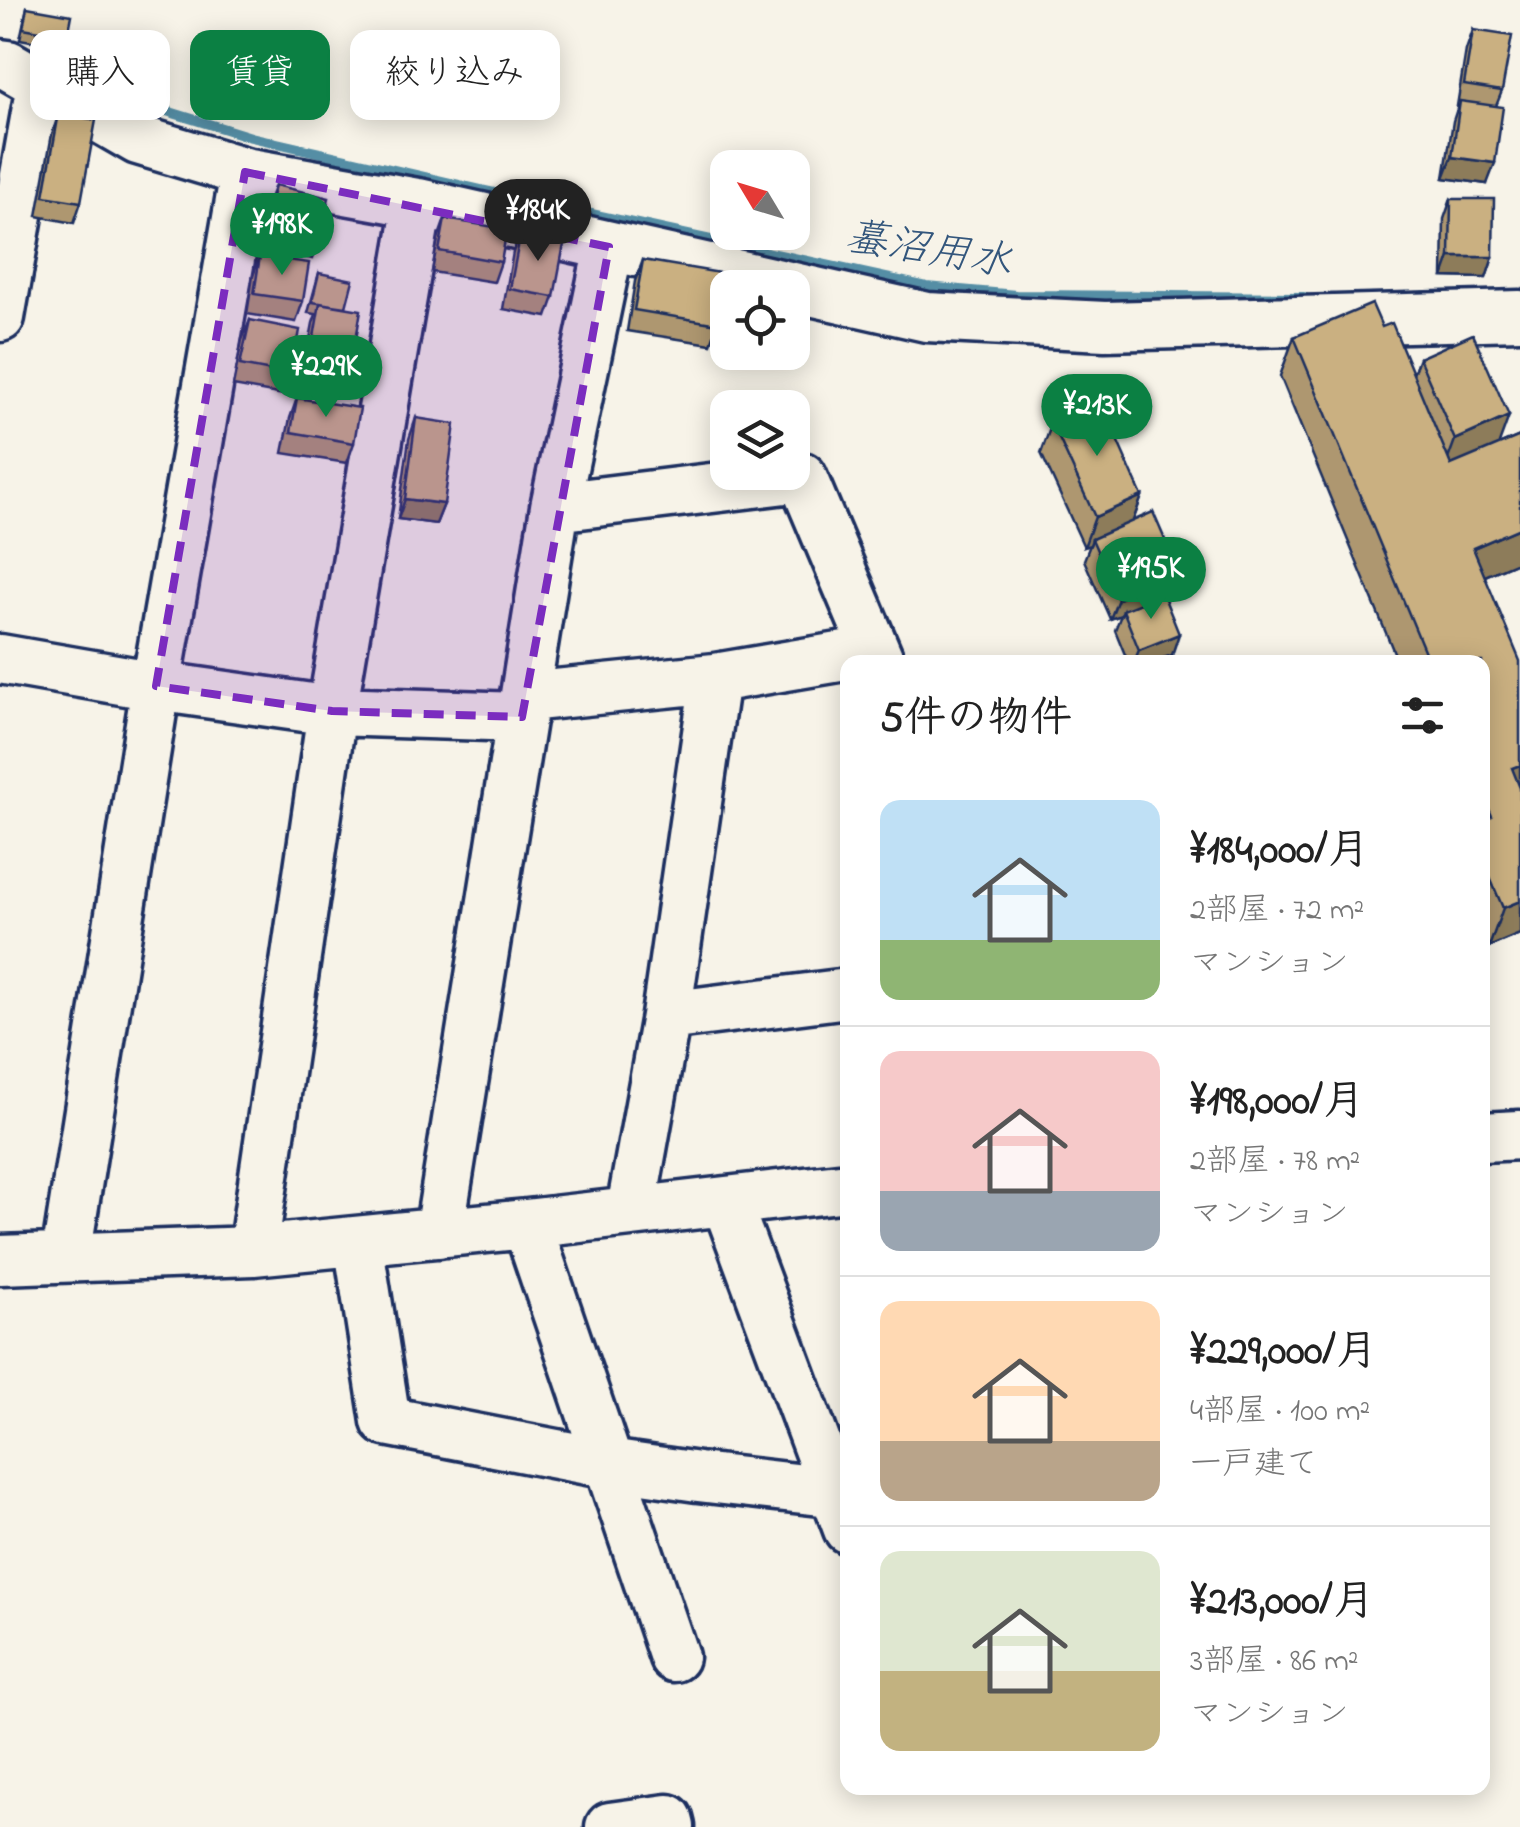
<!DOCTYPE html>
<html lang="ja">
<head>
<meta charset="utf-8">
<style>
  body { margin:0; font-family:"Indie Flower","Klee One",sans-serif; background:#f2f2f2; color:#222; height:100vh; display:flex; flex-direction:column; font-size:38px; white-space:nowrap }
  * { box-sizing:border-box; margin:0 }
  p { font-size:32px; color:#767676 }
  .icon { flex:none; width:55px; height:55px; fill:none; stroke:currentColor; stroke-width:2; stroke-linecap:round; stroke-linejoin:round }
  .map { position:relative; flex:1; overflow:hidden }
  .drawer { position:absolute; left:840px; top:655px; width:650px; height:1140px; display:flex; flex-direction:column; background:#fff; border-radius:20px; box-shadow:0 5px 25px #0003 }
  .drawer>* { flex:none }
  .hud { position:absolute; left:30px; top:30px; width:660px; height:90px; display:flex; gap:20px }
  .needle { width:65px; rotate:308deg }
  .controls { position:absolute; left:710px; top:150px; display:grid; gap:20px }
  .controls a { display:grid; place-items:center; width:100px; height:100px; border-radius:20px; background:#fff; box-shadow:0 5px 25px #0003; font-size:50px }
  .price { position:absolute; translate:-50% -85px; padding:0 22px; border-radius:35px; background:#0b8043; color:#fff; font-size:32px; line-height:65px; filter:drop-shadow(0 2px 5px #0008) }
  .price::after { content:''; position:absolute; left:50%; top:60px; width:30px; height:22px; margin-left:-15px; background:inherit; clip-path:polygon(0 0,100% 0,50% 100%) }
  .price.on { background:#222; color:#fff }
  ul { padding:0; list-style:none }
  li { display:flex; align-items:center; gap:30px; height:250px; padding:0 40px }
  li+li { border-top:2px solid #e0e0e0 }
  li span { display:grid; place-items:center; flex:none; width:280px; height:200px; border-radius:20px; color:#555 }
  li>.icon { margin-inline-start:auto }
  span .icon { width:120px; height:120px; fill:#fffc; stroke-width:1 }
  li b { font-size:42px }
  h2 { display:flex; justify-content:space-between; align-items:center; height:120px; padding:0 40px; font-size:42px }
  .chip { padding:0 35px; border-radius:20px; background:#fff; box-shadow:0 5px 25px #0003; font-size:35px; line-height:90px }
  .chip.on { background:#0b8043; color:#fff }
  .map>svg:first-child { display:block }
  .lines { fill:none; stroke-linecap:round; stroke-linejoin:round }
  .stream { stroke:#558ea5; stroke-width:10 }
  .minor-casing { stroke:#1b2f5e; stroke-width:55 }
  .minor { stroke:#f7f3e8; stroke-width:48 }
  .wall { fill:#ae976f; stroke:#1b2f5e; stroke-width:2.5 }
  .shaded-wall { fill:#8d7b5a; stroke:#1b2f5e; stroke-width:2.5 }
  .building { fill:#cab081; stroke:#1b2f5e; stroke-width:2.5 }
  .marked { fill:#7b2cbf; fill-opacity:0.2; stroke:#7b2cbf; stroke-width:8; stroke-dasharray:20 12; stroke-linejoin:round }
  .labels { text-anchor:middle; stroke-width:8; stroke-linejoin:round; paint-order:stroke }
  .water-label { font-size:42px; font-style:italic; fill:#33567c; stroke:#f7f3e8 }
</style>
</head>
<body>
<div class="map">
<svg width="1520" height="1827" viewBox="0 0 1520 1827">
  <rect width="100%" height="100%" fill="#f7f3e8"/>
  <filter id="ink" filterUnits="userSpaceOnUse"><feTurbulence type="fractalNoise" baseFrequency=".01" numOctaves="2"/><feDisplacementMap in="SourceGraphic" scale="20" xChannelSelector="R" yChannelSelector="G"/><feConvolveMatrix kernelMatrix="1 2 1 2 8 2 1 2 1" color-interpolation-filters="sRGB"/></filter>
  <g filter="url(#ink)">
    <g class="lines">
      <!-- stream -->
      <path class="stream" d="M108,93l143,44 235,54 441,96 89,8 288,2"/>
      <!-- minor casing -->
      <g class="minor-casing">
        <path id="minor" d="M0,64l8,1 130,75 107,32 173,31 509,114 178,9 415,-11
          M0,317l41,-232
          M555,507l247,-30 78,185
          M0,659l156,27 176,25 190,6
          M526,697l189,-19 160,-27
          M666,1016l182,-23
          M1482,1137l38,-2
          M726,1201l122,328
          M631,1210l35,-194 49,-338
          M527,1224l147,433
          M439,1233l116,-726 54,-260
          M358,1241l28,180 222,43 90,13 150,17
          M253,1251l79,-540 86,-508
          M66,1256l90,-570 89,-514
          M0,1260l253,-9 274,-27 321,-37
          M610,1827l58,-8 2,8"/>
      </g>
      <!-- minor -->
      <use href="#minor" class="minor"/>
    </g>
    <!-- wall -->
    <path class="wall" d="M27,7l41,29 -4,11 -44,-8z
      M1473,30l29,61 -6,15 -9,78 -43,-6 9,-57 5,-15h-1l9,-56z
      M59,113l22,89 -7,21 -37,-7 15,-82z
      M275,185l44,53 -7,21 -54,-13 9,-40z
      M1451,199l42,58 -7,21 -43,-1 1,-58z
      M445,219l56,43 -7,20 -62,-10 6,-33z
      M521,231l33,66 -7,20 -44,-8 10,-57z
      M260,256l43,45 -7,21 -49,-8 6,-38z
      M643,260l75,64 -7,20 -84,-13 8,-50z
      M319,273l27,34 4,67 -7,20 -42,-7 12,-64 3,-9 -8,-1z
      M250,320l42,55 -8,20 -51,-9 9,-46z
      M1382,327l31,47 6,-16 80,87 21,-9v125l-35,15 35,358 -31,13 -7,-15v-270h-84l-118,-286 14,-39z
      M297,398l57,45 -7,20 -64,-10 7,-35z
      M416,418l28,86 -8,20 -38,-5 11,-80z
      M1052,423l90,73 -9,25 46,51 -8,20 -7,4 8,59 -20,7h-24l-13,-32 6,-15 -11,4 -26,-59 6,-15 -6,2 -43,-94z"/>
    <!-- shaded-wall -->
    <path class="shaded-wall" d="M1452,157l43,6 -8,21 -43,-6z
      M1450,257h43l-7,21 -43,-1z
      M1509,416l-11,30 -54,24 11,-30z
      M1142,496l-11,30 -39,13 -2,6 -6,2 11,-30z
      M405,499l39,5 -8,20 -38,-5z
      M1520,528v33l-61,26 14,-39z
      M1179,572l-8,20 -47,21 -1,-3 -2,5 -11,4 8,-20z
      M1179,634l-7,21 -20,7h-18l5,-12z
      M1520,765v33l-8,-30z
      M1488,873l-6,16v-14z
      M1520,901v33l-31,13 14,-39z"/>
    <!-- building -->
    <path class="building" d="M27,7l45,8 -4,21 -45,-8z
      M1473,30l39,6 -10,55 -38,-6z
      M1460,101l43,6 -8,56 -43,-6z
      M59,113l37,7 -15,82 -37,-6z
      M275,185l54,13 -10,40 -54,-13z
      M1451,199h43l-1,58h-43z
      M445,219l62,10 -6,33 -62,-11z
      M521,231l44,8 -11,58 -44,-8z
      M260,256l49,7 -6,38 -49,-7z
      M643,260l83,14 -8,50 -84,-14z
      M319,273l34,7 -7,27 -34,-5z
      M320,303l41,7 -11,64 -41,-8z
      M1372,304l10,23 10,-4 59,142 69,-29v92l-47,20 47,113v104l-8,3 8,20v113l-17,7 -15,-35 -6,2v-55l10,-4 -10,-23v-131h-53l-135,-325z
      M250,320l50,10 -8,45 -52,-10z
      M1473,334l36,82 -54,24 -36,-82z
      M297,398l63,10 -6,35 -63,-11z
      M1100,401l42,95 -47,21 -43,-94z
      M416,418l39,6 -11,80 -39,-5z
      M1153,512l26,60 -61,27 -26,-60z
      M1163,594l16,40 -40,16 -16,-40z"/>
  </g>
  <!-- marked area -->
  <path class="marked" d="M245,172l364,75 -87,470 -190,-6 -176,-25z"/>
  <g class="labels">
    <!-- water labels -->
    <g class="water-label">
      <text transform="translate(929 247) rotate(9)" y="15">蟇沼用水</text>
    </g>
  </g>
</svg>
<div class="controls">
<a><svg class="needle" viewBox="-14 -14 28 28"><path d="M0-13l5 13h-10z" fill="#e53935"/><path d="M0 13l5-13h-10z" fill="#767676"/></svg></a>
<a><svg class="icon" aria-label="locate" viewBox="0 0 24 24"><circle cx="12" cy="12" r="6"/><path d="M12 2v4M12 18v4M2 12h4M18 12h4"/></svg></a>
<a><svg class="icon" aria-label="layers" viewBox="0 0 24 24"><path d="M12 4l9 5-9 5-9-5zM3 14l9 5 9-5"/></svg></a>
</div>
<b class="price on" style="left:538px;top:264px">¥184K</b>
<b class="price" style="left:282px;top:278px">¥198K</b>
<b class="price" style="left:326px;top:420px">¥229K</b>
<b class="price" style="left:1097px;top:459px">¥213K</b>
<b class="price" style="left:1151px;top:622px">¥195K</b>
<div class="hud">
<a class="chip">購入</a>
<a class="chip on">賃貸</a>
<a class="chip">絞り込み</a>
</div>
<section class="drawer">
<h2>5件の物件<svg class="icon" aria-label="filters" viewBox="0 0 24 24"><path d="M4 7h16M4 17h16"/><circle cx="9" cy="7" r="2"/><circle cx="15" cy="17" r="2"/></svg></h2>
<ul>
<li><span style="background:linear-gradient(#bfe0f5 70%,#8fb573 0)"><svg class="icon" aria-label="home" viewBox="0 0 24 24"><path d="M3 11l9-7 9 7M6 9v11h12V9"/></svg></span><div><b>¥184,000/月</b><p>2部屋 · 72 m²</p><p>マンション</p></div></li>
<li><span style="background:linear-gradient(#f6c9c9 70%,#9aa5b1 0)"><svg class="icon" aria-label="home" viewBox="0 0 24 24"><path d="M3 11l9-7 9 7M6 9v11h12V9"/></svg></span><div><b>¥198,000/月</b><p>2部屋 · 78 m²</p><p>マンション</p></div></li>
<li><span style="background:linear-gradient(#ffd9b3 70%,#b9a48a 0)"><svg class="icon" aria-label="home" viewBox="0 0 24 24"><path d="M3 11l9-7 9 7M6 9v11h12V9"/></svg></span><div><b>¥229,000/月</b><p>4部屋 · 100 m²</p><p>一戸建て</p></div></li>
<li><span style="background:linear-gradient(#dfe7d0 60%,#c2b280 0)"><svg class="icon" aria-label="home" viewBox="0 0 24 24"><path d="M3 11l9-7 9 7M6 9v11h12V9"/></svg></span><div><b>¥213,000/月</b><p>3部屋 · 86 m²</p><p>マンション</p></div></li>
</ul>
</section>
</div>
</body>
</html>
